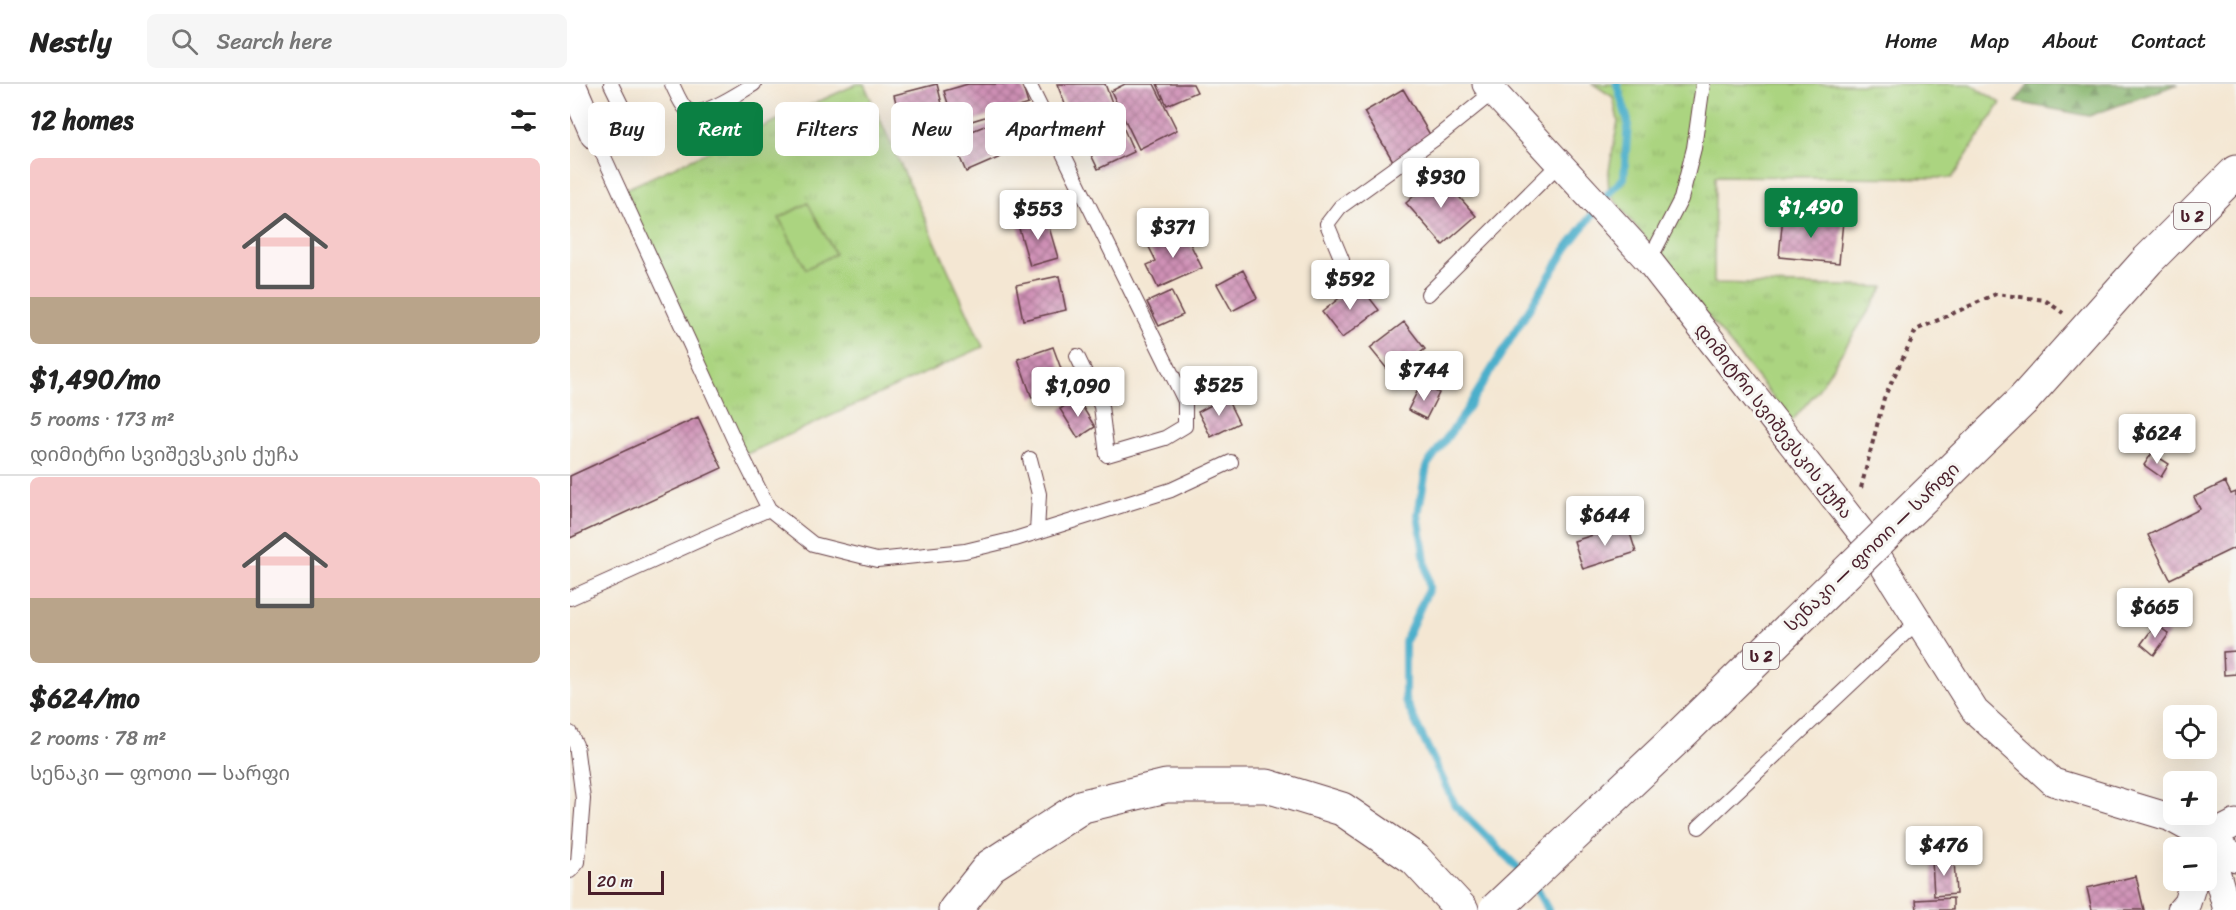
<!DOCTYPE html>
<html lang="en">
<head>
<meta charset="utf-8">
<style>
  body { margin:0; font-family:Sriracha,"Noto Sans Georgian",sans-serif; background:#f6f6f6; color:#222; height:100vh; display:flex; flex-direction:column; font-size:22px; white-space:nowrap }
  * { box-sizing:border-box; margin:0 }
  p { font-size:20px; color:#767676 }
  .icon { flex:none; width:33px; height:33px; fill:none; stroke:currentColor; stroke-width:2; stroke-linecap:round; stroke-linejoin:round }
  .map { position:relative; flex:1; overflow:hidden }
  .side { display:flex; flex-direction:column; background:#fff; width:570px }
  .side>* { flex:none }
  .top-card { position:absolute; left:18px; top:18px; width:570px; height:54px; display:flex; gap:12px }
  .fabs { position:absolute; left:1593px; top:621px; display:grid; gap:12px }
  .fabs a { display:grid; place-items:center; width:54px; height:54px; border-radius:9px; background:#fff; box-shadow:0 6px 24px #0002; font-size:30px }
  .scale { position:absolute; left:18px; bottom:15px; width:76px; box-sizing:border-box; padding-left:6px; border:3px solid #4a1f2b; border-top:0; font-size:16px; line-height:21px; white-space:nowrap; color:#4a1f2b; -webkit-text-stroke:4px #f6f6f2; paint-order:stroke }
  .price { position:absolute; translate:-50% -51px; padding:0 14px; border-radius:6px; background:#fff; color:#222; font-size:20px; line-height:39px; filter:drop-shadow(0 2px 3px #0008) }
  .price::after { content:''; position:absolute; left:50%; top:36px; width:18px; height:14px; margin-left:-9px; background:inherit; clip-path:polygon(0 0,100% 0,50% 100%) }
  .price.active { background:#0b8043; color:#fff }
  ul { padding:0; list-style:none }
  li { display:grid; align-content:center; gap:12px; height:318px; padding:0 30px }
  li+li { border-top:2px solid #e0e0e0 }
  li span { display:grid; place-items:center; height:186px; border-radius:9px; color:#555 }
  li>.icon { margin-inline-start:auto }
  span .icon { width:108px; height:108px; fill:#fffc; stroke-width:1 }
  li b { font-size:26px }
  h2 { display:flex; justify-content:space-between; align-items:center; height:72px; padding:0 30px; font-size:26px }
  .pill { padding:0 21px; border-radius:9px; background:#fff; box-shadow:0 6px 24px #0002; font-size:21px; line-height:54px }
  .pill.active { background:#0b8043; color:#fff }
  header { display:flex; align-items:center; gap:36px; box-sizing:border-box; height:84px; padding:0 30px; background:#fff; border-bottom:2px solid #e0e0e0 }
  header strong { font-size:28px }
  nav { display:flex; gap:33px; margin-inline-start:auto; font-size:21px }
  .search { width:420px; height:54px; background:#f6f6f6; display:flex; align-items:center; gap:15px; box-sizing:border-box; padding:0 21px; border-radius:9px; color:#767676; font-size:22px }
  main { display:flex; flex:1; min-height:0 }
  .map>svg:first-child { display:block }
  .grass { fill:url(#grass-tufts); stroke:#7a7a56; stroke-width:1.5 }
  .forest { fill:url(#forest-firs); stroke:#696a4c; stroke-width:1.5 }
  .park { fill:#abd480; stroke:#7a7a56; stroke-width:1.5 }
  .lines { fill:none; stroke-linecap:round; stroke-linejoin:round }
  .stream { stroke:#4cafcb; stroke-width:8 }
  .building { fill:url(#building-cross-hatch) }
  .service-casing { stroke:#643d44; stroke-width:16 }
  .minor-casing { stroke:#643d44; stroke-width:29 }
  .trunk-casing { stroke:#643d44; stroke-width:35 }
  .path { stroke:#643d44; stroke-width:4; stroke-dasharray:4.5 4.5; stroke-linecap:butt }
  .service { stroke:#fff; stroke-width:14 }
  .minor { stroke:#fff; stroke-width:27 }
  .trunk { stroke:#fff; stroke-width:33 }
  .trunk-bridge-casing { stroke:#643d44; stroke-width:35; stroke-linecap:butt }
  .trunk-bridge { stroke:#fff; stroke-width:33 }
  .labels { text-anchor:middle; stroke-width:6; stroke-linejoin:round; paint-order:stroke }
  .shield { fill:#f6f6f2; stroke:#7e6067; stroke-width:1.5 }
  .shield-label { font-size:16px; font-weight:bold; fill:#4a1f2b }
  .street-label { font-size:18px; fill:#4a1f2b; stroke:#f6f6f2 }
</style>
</head>
<body>
<header>
<strong>Nestly</strong>
<div class="search"><svg class="icon" aria-label="search" viewBox="0 0 24 24"><circle cx="10" cy="10" r="6"/><path d="M15 15l6 6"/></svg>Search here</div>
<nav><a>Home</a><a>Map</a><a>About</a><a>Contact</a></nav>
</header>
<main>
<section class="side">
<h2>12 homes<svg class="icon" aria-label="filters" viewBox="0 0 24 24"><path d="M4 7h16M4 17h16"/><circle cx="9" cy="7" r="2"/><circle cx="15" cy="17" r="2"/></svg></h2>
<ul>
<li><span style="background:linear-gradient(#f6c9c9 75%,#b9a48a 0)"><svg class="icon" aria-label="home" viewBox="0 0 24 24"><path d="M3 11l9-7 9 7M6 9v11h12V9"/></svg></span><div><b>$1,490/mo</b><p>5 rooms · 173 m²</p><p>დიმიტრი სვიშევსკის ქუჩა</p></div></li>
<li><span style="background:linear-gradient(#f6c9c9 65%,#b9a48a 0)"><svg class="icon" aria-label="home" viewBox="0 0 24 24"><path d="M3 11l9-7 9 7M6 9v11h12V9"/></svg></span><div><b>$624/mo</b><p>2 rooms · 78 m²</p><p>სენაკი — ფოთი — სარფი</p></div></li>
</ul>
</section>
<div class="map">
<svg width="1666" height="826" viewBox="0 0 1666 826">
  <defs>
    <pattern id="grass-tufts" width="24" height="20" patternUnits="userSpaceOnUse" patternTransform="scale(1.5)"><rect width="24" height="20" fill="#abd480"/><path d="M3 7l-1-3M5 7V3M7 7l1-3M15 17l-1-3M17 17v-4M19 17l1-3" fill="none" stroke="#95b66f"/></pattern>
    <pattern id="forest-firs" width="22" height="20" patternUnits="userSpaceOnUse" patternTransform="scale(1.5)"><rect width="22" height="20" fill="#88b66e"/><path d="M5 1l3.5 6h-7zM16 11l3.5 6h-7z" fill="#71935b"/></pattern>
    <pattern id="building-cross-hatch" width="8" height="8" patternUnits="userSpaceOnUse" patternTransform="scale(1.5)"><rect width="8" height="8" fill="#cf91b6"/><path d="M0 0l8 8M0 8l8-8" fill="none" stroke="#aa7694"/></pattern>
  </defs>
  <rect width="100%" height="100%" fill="#f6f6f2"/>
  <filter id="ink" filterUnits="userSpaceOnUse"><feTurbulence type="fractalNoise" baseFrequency=".0167" numOctaves="2"/><feDisplacementMap in="SourceGraphic" scale="12" xChannelSelector="R" yChannelSelector="G"/><feConvolveMatrix kernelMatrix="1 2 1 2 8 2 1 2 1" color-interpolation-filters="sRGB"/></filter>
  <filter id="wash" filterUnits="userSpaceOnUse"><feTurbulence type="fractalNoise" baseFrequency=".008" numOctaves="4" result="noise"/><feDisplacementMap in="SourceGraphic" scale="24" xChannelSelector="R" yChannelSelector="G"/><feGaussianBlur stdDeviation="1.35" result="paint"/><feColorMatrix in="noise" values="0 0 0 0 0 0 0 0 0 0 0 0 0 0 0 0 0 1.4 0 .05"/><feComposite in="paint" operator="in"/></filter>
  <g filter="url(#wash)">
    <rect width="100%" height="100%" fill="#f4e7d3"/>
    <!-- grass -->
    <path class="grass" d="M287,0h7l119,263 -243,110 -121,-265z
      M1023,0h377l31,19 -49,75 -237,-2 -1,107 170,4 -66,103 -26,31 -183,-228 -1,-17 10,-55 -5,-24z"/>
    <!-- forest -->
    <path class="forest" d="M1459,0h149l-89,32 -73,-14z"/>
    <!-- park -->
    <path class="park" d="M238,119l27,51 -29,15 -27,-51z"/>
    <g class="lines">
      <!-- stream -->
      <path class="stream" d="M952,788l-67,-67 -50,-105v-59l24,-53 -11,-74 9,-49 35,-48 105,-169 42,-55 15,-15 4,-57 -11,-37
        M963,799l15,27"/>
    </g>
    <g id="blocks">
      <!-- building -->
      <path class="building" d="M367,0l9,36 -43,10 -9,-35z
        M398,0h54l6,20 -73,22 -11,-35z
        M487,0h48l9,24 -41,16z
        M555,0h29l23,46 -38,19 -28,-58z
        M587,0h36l4,8 -30,13z
        M833,5l29,49 -39,23 -29,-49z
        M549,34l15,34 -36,17 -16,-33z
        M422,39l13,32 -39,17 -14,-33z
        M869,90l37,42 -33,29 -37,-42z
        M1213,131l60,6 -4,42 -60,-6z
        M476,133l12,41 -28,8 -12,-41z
        M613,145l19,39 -44,20 -11,-23 9,-4 -8,-16z
        M673,186l14,28 -25,13 -15,-27z
        M489,192l7,34 -43,10 -7,-35z
        M788,199l21,27 -37,28 -20,-26z
        M601,207l12,24 -24,11 -12,-24z
        M834,238l21,27 -33,26 -22,-27z
        M483,263l14,38 -35,13 -14,-39z
        M851,300l18,9 -13,26 -18,-9z
        M656,313l13,26 -28,14 -13,-25z
        M507,314l18,29 -17,11 -18,-29z
        M128,333l24,51 -152,70v-62z
        M1582,369l17,11 -8,13 -17,-12z
        M1655,398l6,12 5,-2v55l-66,32 -22,-44 52,-26 -6,-12z
        M1057,440l9,28 -53,17 -9,-28z
        M1586,540l13,10 -15,21 -13,-11z
        M1666,567v23l-12,1 -1,-23z
        M1384,775l2,35 -22,2 -2,-36z
        M1566,792l8,34h-52l-5,-22z
        M1383,814v12h-36l-1,-10z"/>
    </g>
  </g>
  <g filter="url(#ink)">
    <use href="#blocks" fill-opacity="0" stroke="#643d44" stroke-width="1.5"/>
    <g class="lines">
      <!-- service casing -->
      <g class="service-casing">
        <path id="service" d="M41,0l23,47
          M102,0c4,8 8,19 14,25 13,12 54,-17 68,-25
          M459,0l156,317v25l-20,12 -58,17 -6,-49 -24,-50
          M772,176l-15,-36 13,-17 96,-69 57,-46
          M1079,177l32,-62 13,-51 9,-64
          M858,210l132,-131
          M460,375l9,35 -2,38
          M199,425l44,35 64,16 88,-9 50,-12 156,-49 60,-28
          M0,514l199,-89 -33,-65 -142,-309
          M0,649l6,12 7,54 -5,63 -8,9
          M1129,743l219,-206"/>
      </g>
      <!-- minor casing -->
      <g class="minor-casing">
        <path id="minor" d="M2,0l22,51
          M916,0l163,177 219,280 107,170 78,71 116,35 38,21 29,20
          M1637,754l20,72
          M1634,764l3,-10 29,-15
          M1611,826l6,-7 7,-23"/>
      </g>
      <!-- trunk casing -->
      <g class="trunk-casing">
        <path id="trunk" d="M1454,315l124,-139 88,-88
          M385,826l35,-44 93,-60 83,-20h101l75,23 73,50 47,51"/>
      </g>
      <!-- path -->
      <path class="path" d="M1291,404l23,-90 32,-68 80,-36 49,6 18,13"/>
      <!-- service -->
      <use href="#service" class="service"/>
      <!-- minor -->
      <use href="#minor" class="minor"/>
      <!-- trunk -->
      <use href="#trunk" class="trunk"/>
      <!-- trunk-bridge casing -->
      <g class="trunk-bridge-casing">
        <path id="trunk-bridge" d="M925,826l182,-172 347,-339"/>
      </g>
      <!-- trunk-bridge -->
      <use href="#trunk-bridge" class="trunk-bridge"/>
    </g>
  </g>
  <g class="labels">
    <!-- shield labels -->
    <g class="shield">
      <rect x="1604" y="119" width="36" height="26" rx="4.5"/>
      <rect x="1173" y="559" width="36" height="26" rx="4.5"/>
    </g>
    <g class="shield-label">
      <text x="1622" y="138">ს 2</text>
      <text x="1191" y="578">ს 2</text>
    </g>
    <!-- street labels -->
    <g class="street-label">
      <text transform="translate(1204 337) rotate(52)" y="6">დიმიტრი სვიშევსკის ქუჩა</text>
      <text transform="translate(1302 463) rotate(-44)" y="6">სენაკი — ფოთი — სარფი</text>
    </g>
  </g>
</svg>
<div class="fabs">
<a><svg class="icon" aria-label="locate" viewBox="0 0 24 24"><circle cx="12" cy="12" r="6"/><path d="M12 2v4M12 18v4M2 12h4M18 12h4"/></svg></a>
<a>+</a>
<a>−</a>
</div>
<div class="scale">20 m</div>
<b class="price" style="left:871px;top:125px">$930</b>
<b class="price active" style="left:1241px;top:155px">$1,490</b>
<b class="price" style="left:468px;top:157px">$553</b>
<b class="price" style="left:603px;top:175px">$371</b>
<b class="price" style="left:780px;top:227px">$592</b>
<b class="price" style="left:854px;top:318px">$744</b>
<b class="price" style="left:649px;top:333px">$525</b>
<b class="price" style="left:508px;top:334px">$1,090</b>
<b class="price" style="left:1587px;top:381px">$624</b>
<b class="price" style="left:1035px;top:463px">$644</b>
<b class="price" style="left:1585px;top:555px">$665</b>
<b class="price" style="left:1374px;top:793px">$476</b>
<div class="top-card">
<a class="pill">Buy</a>
<a class="pill active">Rent</a>
<a class="pill">Filters</a>
<a class="pill">New</a>
<a class="pill">Apartment</a>
</div>
</div>
</main>
</body>
</html>
